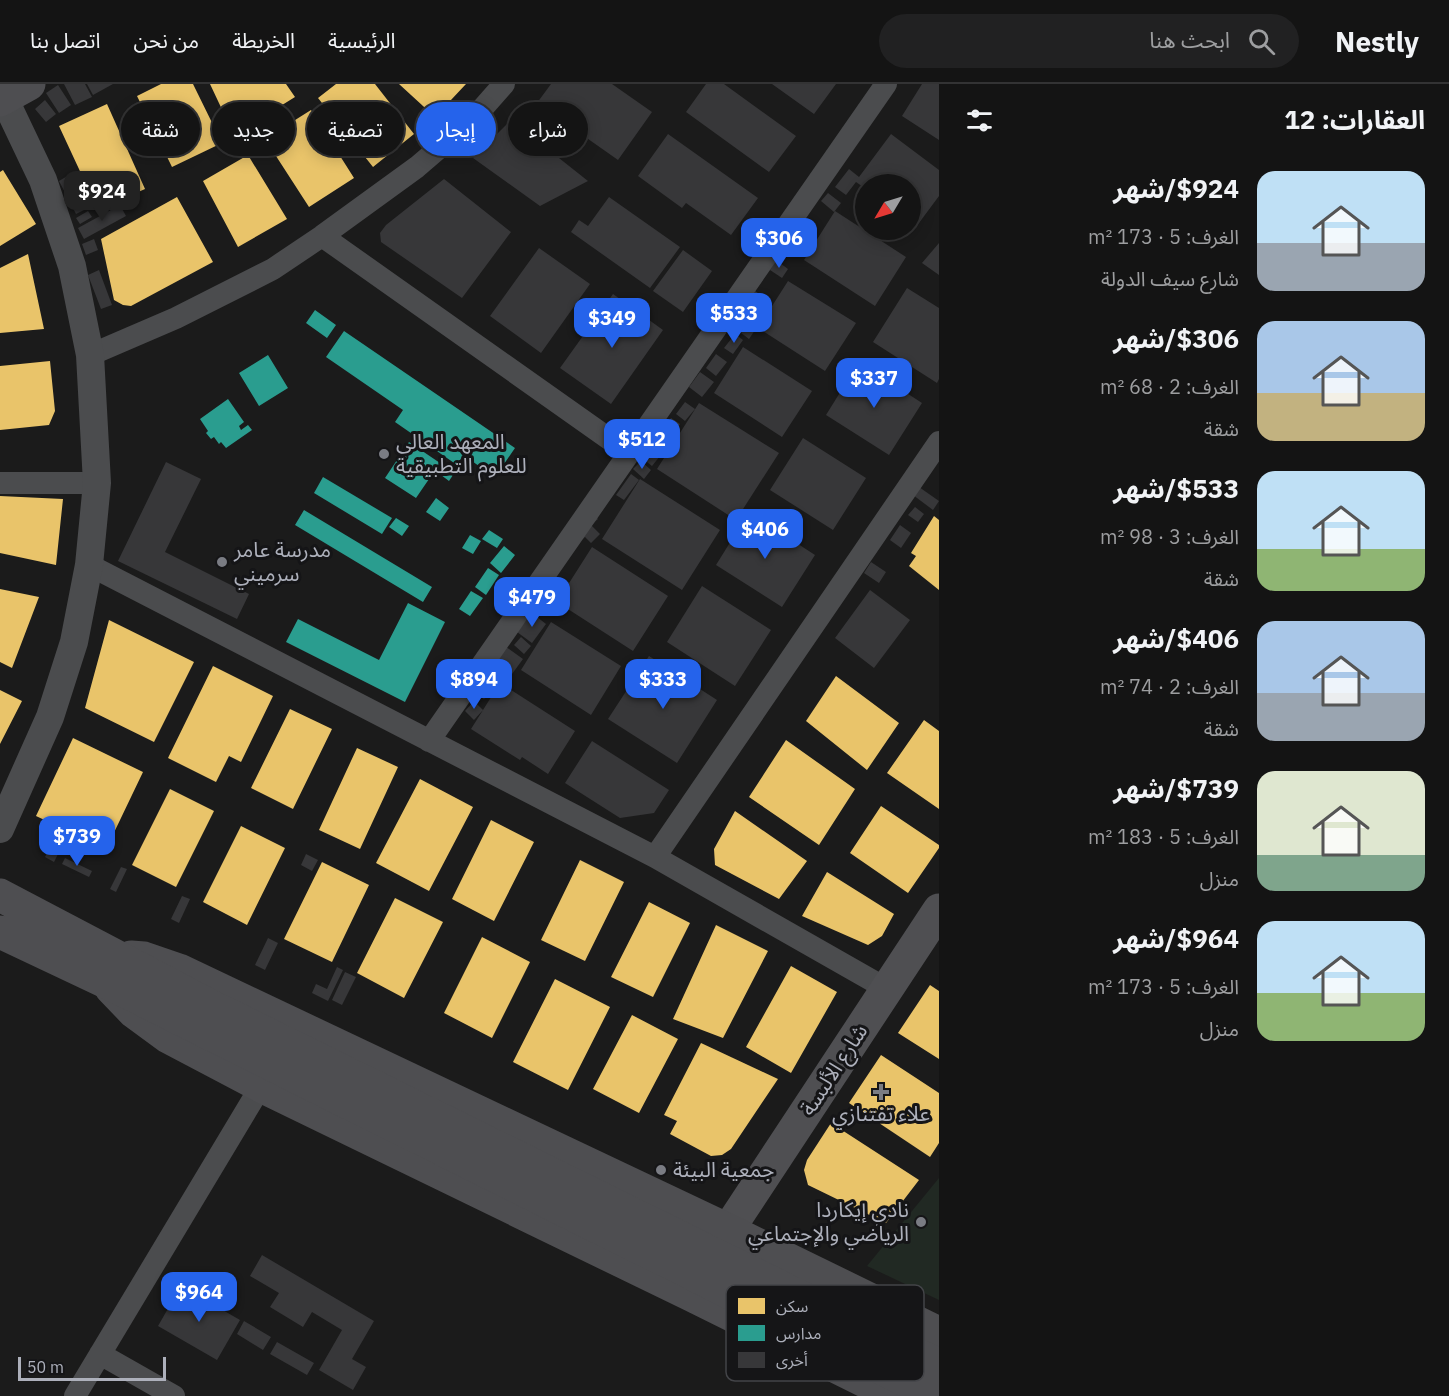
<!DOCTYPE html>
<html lang="ar">
<head>
<meta charset="utf-8">
<style>
  body { margin:0; font-family:"IBM Plex Sans","Noto Sans Arabic",sans-serif; background:#212122; color:#f1f3f6; direction:rtl; height:100vh; display:flex; flex-direction:column; font-size:22px; white-space:nowrap }
  * { box-sizing:border-box; margin:0 }
  p { font-size:20px; color:#9d9ea0 }
  .icon { flex:none; width:33px; height:33px; fill:none; stroke:currentColor; stroke-width:2; stroke-linecap:round; stroke-linejoin:round }
  .map { position:relative; flex:1; overflow:hidden; direction:ltr }
  .details { display:flex; flex-direction:column; background:#141414; width:510px }
  .details>* { flex:none }
  .banner { position:absolute; left:18px; top:18px; width:570px; height:54px; direction:rtl; display:flex; gap:12px }
  .needle { width:39px; rotate:232deg }
  .controls { position:absolute; left:855px; top:90px; display:grid; gap:12px }
  .controls a { display:grid; place-items:center; width:66px; height:66px; border-radius:50%; background:#141414; box-shadow:0 3px 15px #0003,0 0 0 2px #333334; font-size:30px }
  .scale { position:absolute; left:18px; bottom:15px; width:148px; box-sizing:border-box; padding-left:6px; border:3px solid #adb0bb; border-top:0; font-size:16px; line-height:21px; white-space:nowrap; color:#adb0bb; -webkit-text-stroke:4px #151517; paint-order:stroke }
  .price { position:absolute; translate:-50% -51px; padding:0 14px; border-radius:12px; background:#2563eb; color:#fff; font-size:20px; line-height:39px; filter:drop-shadow(0 2px 3px #0008) }
  .price::after { content:''; position:absolute; left:50%; top:36px; width:18px; height:14px; margin-left:-9px; background:inherit; clip-path:polygon(0 0,100% 0,50% 100%) }
  .price.current { background:#222; color:#fff }
  ul { padding:0; list-style:none }
  li { display:flex; align-items:center; gap:18px; height:150px; padding:0 24px }
  li span { display:grid; place-items:center; flex:none; width:168px; height:120px; border-radius:18px; color:#555 }
  li>.icon { margin-inline-start:auto }
  span .icon { width:72px; height:72px; fill:#fffc; stroke-width:1 }
  li b { font-size:26px }
  h2 { display:flex; justify-content:space-between; align-items:center; height:72px; padding:0 24px; font-size:26px }
  .tag { padding:0 21px; border-radius:27px; background:#141414; box-shadow:0 3px 15px #0003,0 0 0 2px #333334; font-size:21px; line-height:54px }
  .tag.current { background:#2563eb; color:#fff }
  header { display:flex; align-items:center; gap:36px; box-sizing:border-box; height:84px; padding:0 30px; background:#141414; border-bottom:2px solid #333334 }
  header strong { font-size:28px }
  nav { display:flex; gap:33px; margin-inline-start:auto; font-size:21px }
  .search { width:420px; height:54px; background:#212122; display:flex; align-items:center; gap:15px; box-sizing:border-box; padding:0 21px; border-radius:33px; color:#9d9ea0; font-size:22px }
  main { display:flex; flex:1; min-height:0 }
  .map>svg:first-child { display:block }
  .green { fill:#212923 }
  .homes { fill:#e9c46a }
  .schools { fill:#2a9d8f }
  .building { fill:#373739 }
  .lines { fill:none; stroke-linecap:round; stroke-linejoin:round }
  .minor { stroke:#4b4c4e; stroke-width:22 }
  .tertiary { stroke:#4b4c4e; stroke-width:28 }
  .secondary { stroke:#4f4f52; stroke-width:33 }
  .primary { stroke:#4e4e51; stroke-width:33 }
  .trunk { stroke:#4e4e51; stroke-width:33 }
  .poi-dot { fill:#7a7c83; stroke:#151517; stroke-width:2 }
  .labels { text-anchor:middle; stroke-width:6; stroke-linejoin:round; paint-order:stroke }
  .poi-label { font-size:21px; fill:#adb0bb; stroke:#151517; text-anchor:start }
  .street-label { font-size:21px; fill:#adb0bb; stroke:#151517 }
  .key { fill:#151517; stroke:#434448; stroke-width:1.5 }
  .key-label { font-size:16px; fill:#adb0bb }
</style>
</head>
<body>
<header>
<strong>Nestly</strong>
<div class="search"><svg class="icon" aria-label="search" viewBox="0 0 24 24"><circle cx="10" cy="10" r="6"/><path d="M15 15l6 6"/></svg>ابحث هنا</div>
<nav><a>الرئيسية</a><a>الخريطة</a><a>من نحن</a><a>اتصل بنا</a></nav>
</header>
<main>
<section class="details">
<h2>العقارات: 12<svg class="icon" aria-label="filters" viewBox="0 0 24 24"><path d="M4 7h16M4 17h16"/><circle cx="9" cy="7" r="2"/><circle cx="15" cy="17" r="2"/></svg></h2>
<ul>
<li><span style="background:linear-gradient(#bfe0f5 60%,#9aa5b1 0)"><svg class="icon" aria-label="home" viewBox="0 0 24 24"><path d="M3 11l9-7 9 7M6 9v11h12V9"/></svg></span><div><b>$924/شهر</b><p>الغرف: 5 · 173 m²</p><p>شارع سيف الدولة</p></div></li>
<li><span style="background:linear-gradient(#a9c7e8 60%,#c2b280 0)"><svg class="icon" aria-label="home" viewBox="0 0 24 24"><path d="M3 11l9-7 9 7M6 9v11h12V9"/></svg></span><div><b>$306/شهر</b><p>الغرف: 2 · 68 m²</p><p>شقة</p></div></li>
<li><span style="background:linear-gradient(#bfe0f5 65%,#8fb573 0)"><svg class="icon" aria-label="home" viewBox="0 0 24 24"><path d="M3 11l9-7 9 7M6 9v11h12V9"/></svg></span><div><b>$533/شهر</b><p>الغرف: 3 · 98 m²</p><p>شقة</p></div></li>
<li><span style="background:linear-gradient(#a9c7e8 60%,#9aa5b1 0)"><svg class="icon" aria-label="home" viewBox="0 0 24 24"><path d="M3 11l9-7 9 7M6 9v11h12V9"/></svg></span><div><b>$406/شهر</b><p>الغرف: 2 · 74 m²</p><p>شقة</p></div></li>
<li><span style="background:linear-gradient(#dfe7d0 70%,#7fa58c 0)"><svg class="icon" aria-label="home" viewBox="0 0 24 24"><path d="M3 11l9-7 9 7M6 9v11h12V9"/></svg></span><div><b>$739/شهر</b><p>الغرف: 5 · 183 m²</p><p>منزل</p></div></li>
<li><span style="background:linear-gradient(#bfe0f5 60%,#8fb573 0)"><svg class="icon" aria-label="home" viewBox="0 0 24 24"><path d="M3 11l9-7 9 7M6 9v11h12V9"/></svg></span><div><b>$964/شهر</b><p>الغرف: 5 · 173 m²</p><p>منزل</p></div></li>
</ul>
</section>
<div class="map">
<svg width="939" height="1312" viewBox="0 0 939 1312">
  <rect width="100%" height="100%" fill="#1b1b1b"/>
  <!-- green -->
  <path class="green" d="M939,1094v122l-72,-34z"/>
  <!-- homes -->
  <path class="homes" d="M161,0h32l29,59 -50,24 -35,-71z
    M210,0h76l9,13 -61,38z
    M336,0h39l39,50 -41,33 -55,-69z
    M399,0h67l-31,33z
    M107,20l38,85 -47,21 -39,-84z
    M311,26l43,68 -45,29 -44,-68z
    M248,71l39,64 -49,28 -35,-66z
    M3,86l33,54 -36,22v-74z
    M177,113l36,65 -82,44 -8,-1 -9,-5 -13,-61z
    M28,170l16,75 -44,4v-65z
    M50,277l5,50 -6,14 -49,5v-64z
    M0,412l63,3 -7,66 -56,-12z
    M934,432l5,4v70l-30,-24 7,-10 -5,-3z
    M0,505l39,8 -27,71 -12,-6z
    M109,536l85,42 -40,80 -69,-34z
    M213,582l60,30 -32,66 -12,-6 -13,26 -48,-24z
    M836,592l63,47 -32,47 -61,-49z
    M0,606l22,11 -22,43z
    M290,625l42,20 -39,80 -42,-21z
    M924,636l15,11v78l-52,-36z
    M73,654l70,34 -34,71 -21,-10 -3,6 -49,-23z
    M786,656l69,49 -36,56 -70,-48z
    M357,664l41,19 -38,82 -41,-19z
    M420,695l53,28 -44,84 -53,-28z
    M170,705l44,22 -38,76 -44,-22z
    M881,722l58,39v3l-31,45 -58,-40z
    M735,727l72,50 -28,38 -64,-34 -1,-16z
    M491,736l43,22 -40,79 -42,-22z
    M241,742l44,22 -38,77 -44,-23z
    M580,776l44,22 -39,79 -44,-21z
    M322,778l47,23 -37,77 -48,-23z
    M827,788l67,42 -12,22 -14,9 -66,-29z
    M395,814l48,24 -39,76 -47,-25z
    M649,818l41,21 -37,74 -42,-20z
    M716,841l52,26 -45,87 -50,-19z
    M482,853l48,25 -38,76 -48,-25z
    M791,882l46,26 -46,81 -45,-26z
    M555,895l55,28 -42,83 -55,-28z
    M930,901l9,6v68l-41,-26z
    M632,931l46,24 -39,74 -46,-24z
    M701,959l77,36 -47,70 -9,6 -11,1 -41,-22 7,-13 -13,-6z
    M881,971l58,38v50l-9,14 -81,-54z
    M831,1039l88,57 -33,43 -78,-38 -4,-15 3,-10z"/>
  <!-- schools -->
  <path class="schools" d="M315,226l21,15 -9,13 -21,-15z
    M344,247l171,117 -20,29 -32,-22 -6,10 -62,-43 8,-12 -77,-53z
    M268,271l20,33 -29,18 -20,-33z
    M228,315l16,23 -5,4 2,4 7,-5 4,5 -26,18 -5,-6 -2,2 -5,-7 -3,2 -5,-6 2,-2 -8,-12z
    M409,358l31,21 -24,35 -31,-20z
    M441,382l12,9 -4,6 -12,-9z
    M323,393l69,41 -10,16 -68,-41z
    M436,414l13,10 -9,13 -14,-9z
    M304,426l128,77 -9,15 -128,-77z
    M396,434l13,8 -7,10 -13,-9z
    M489,446l14,9 -6,9 -15,-9z
    M470,451l11,6 -8,13 -11,-6z
    M504,462l11,9 -14,18 -11,-10z
    M488,484l11,7 -13,20 -11,-8z
    M471,507l12,7 -13,18 -11,-7z
    M408,519l37,19 -40,80 -119,-60 12,-23 81,41z"/>
  <!-- building -->
  <path class="building" d="M64,0h21l7,13 -17,8z
    M87,0h26l-20,11z
    M551,0h61l40,28 -34,48 -81,-57z
    M706,0h18l72,52 -27,36 -83,-60z
    M772,0h64l-22,30z
    M922,0h17v56l-37,-24z
    M58,1l13,20 -12,8 -13,-20z
    M45,16l11,14 -10,8 -11,-13z
    M511,36l77,61 -48,25 -67,-48z
    M668,50l90,64 -27,37 -45,-32 -4,5 -44,-32z
    M891,50l48,36v26l-23,31 -6,-4v-39h-44v5l-10,-7 -10,13 -11,-8 14,-18 10,8z
    M69,91l17,34 -10,5 -17,-33z
    M444,95l67,53 -49,66 -81,-56 -1,-9 6,-8z
    M828,109l13,10 -7,9 -13,-11z
    M609,113l71,50 -30,41 -79,-56 8,-12 9,6z
    M120,121l6,11 -42,23 -6,-11z
    M88,127l4,6 -12,7 -4,-6z
    M835,127l71,46 -31,49 -71,-46z
    M94,155l4,11 -12,5 -4,-11z
    M939,159v32l-17,-12z
    M539,164l51,36 -49,69 -51,-37z
    M683,166l29,21 -29,41 -30,-21z
    M776,176l12,9 -6,9 -12,-8z
    M99,186l13,35 -11,4 -13,-34z
    M788,197l68,42 -31,48 -67,-43z
    M907,204l32,20v71l-2,4 -64,-41z
    M755,207l13,9 -17,23 -13,-10z
    M613,210l50,36 -52,74 -51,-36z
    M738,234l17,12 -6,9 -17,-13z
    M735,250l8,6 -10,14 -9,-6z
    M743,263l69,44 -30,46 -68,-44z
    M716,270l11,8 -11,14 -10,-8z
    M859,278l63,41 -33,52 -63,-40z
    M700,288l14,10 -12,15 -13,-10z
    M685,318l10,7 -10,12 -9,-7z
    M699,319l80,50 -43,67 -79,-51z
    M671,334l9,6 -7,11 -9,-6z
    M662,349l10,8 -20,25 -10,-8z
    M803,354l63,40 -33,52 -63,-40z
    M641,377l10,9 -7,9 -11,-10z
    M166,378l35,17 -36,73 84,42 -12,25 -119,-58z
    M631,390l8,6 -15,20 -8,-5z
    M640,395l80,51 -38,60 -80,-51z
    M919,403l20,14 -6,9 -20,-15z
    M915,423l9,7 -6,8 -10,-7z
    M749,428l66,43 -33,52 -66,-42z
    M594,431l4,4 -7,6 9,9 -9,9 -6,-6 -7,6z
    M900,441l11,8 -10,15 -11,-8z
    M592,463l76,49 -35,55 -76,-49z
    M871,478l15,10 -7,11 -15,-10z
    M554,491l10,8 -14,17 -9,-8z
    M702,502l69,44 -36,56 -68,-44z
    M870,506l40,30 -36,48 -39,-30z
    M532,529l14,11 -14,19 -15,-11z
    M551,538l70,44 -30,49 -70,-45z
    M521,553l10,9 -7,8 -10,-9z
    M502,560l21,15 -11,15 -21,-15z
    M649,572l68,44 -40,63 -69,-44z
    M485,584l15,13 -16,18 -14,-12z
    M500,599l75,48 -27,43 -26,-17 -2,3 -49,-31z
    M474,617l9,9 -9,10 -9,-9z
    M592,657l77,49 -15,23 -34,5 -55,-35z
    M50,763l9,5 -5,10 -9,-5z
    M306,770l12,6 -6,11 -11,-6z
    M65,774l27,13 -3,6 -27,-13z
    M121,783l6,2 -11,23 -6,-3z
    M182,812l8,3 -11,24 -8,-4z
    M268,854l10,5 -13,27 -10,-5z
    M337,883l6,3 -15,31 -16,-8 4,-9 11,5z
    M345,888l11,5 -14,28 -10,-5z
    M262,1171l112,66 -22,38 14,8 -13,23 -34,-20 23,-40 -30,-18 -9,15 -33,-20 9,-14 -29,-17z
    M181,1202l59,34 -23,40 -59,-34z
    M244,1237l27,16 -8,13 -26,-16z
    M277,1258l37,21 -7,12 -37,-21z"/>
  <g class="lines">
    <!-- minor -->
    <path class="minor" d="M322,152l307,217
      M90,271l86,-37 97,-49 49,-33 95,-69 57,-49 30,-34
      M0,399h97
      M89,481l566,292 232,132
      M429,657l457,-657
      M655,773l284,-415
      M100,1270l74,42
      M75,1312l186,-310"/>
    <!-- tertiary -->
    <path class="tertiary" d="M0,745l50,-112 24,-75 15,-77 8,-82 -7,-128 -18,-89 -29,-86 -39,-82"/>
    <!-- secondary -->
    <path class="secondary" d="M728,1146l211,-320"/>
    <!-- primary -->
    <path class="primary" d="M0,16l29,-16
      M131,873l13,1 35,12 549,260 211,103
      M111,904l23,24 34,25 93,49 430,209 204,101"/>
    <!-- trunk -->
    <path class="trunk" d="M0,811l213,112 726,358
      M0,848l106,50 831,414"/>
  </g>
  <!-- markers -->
  <g class="poi-dot">
    <circle cx="384" cy="370" r="6"/>
    <circle cx="222" cy="478" r="6"/>
    <path d="M878 999h6v6h6v6h-6v6h-6v-6h-6v-6h6z"/>
    <circle cx="661" cy="1086" r="6"/>
    <circle cx="921" cy="1138" r="6"/>
  </g>
  <g class="labels">
    <!-- poi labels -->
    <g class="poi-label">
      <text x="396" y="365">المعهد العالي<tspan x="396" dy="24">للعلوم التطبيقية</tspan></text>
      <text x="234" y="473">مدرسة عامر<tspan x="234" dy="24">سرميني</tspan></text>
      <text x="881" y="1037" text-anchor="middle">علاء تفتنازي</text>
      <text x="673" y="1093">جمعية البيئة</text>
      <text x="909" y="1133" text-anchor="end">نادي إيكاردا<tspan x="909" dy="24">الرياضي والإجتماعي</tspan></text>
    </g>
    <!-- street labels -->
    <g class="street-label">
      <text transform="translate(834 986) rotate(-57)" y="7">شارع الألبسة</text>
    </g>
  </g>
  <!-- legend -->
  <rect x="726" y="1201" width="198" height="96" rx="9" class="key"/>
  <rect x="738" y="1214" width="27" height="16" fill="#e9c46a"/>
  <rect x="738" y="1241" width="27" height="16" fill="#2a9d8f"/>
  <rect x="738" y="1268" width="27" height="16" fill="#373739"/>
  <g class="key-label">
    <text x="776" y="1228">سكن</text>
    <text x="776" y="1255">مدارس</text>
    <text x="776" y="1282">أخرى</text>
  </g>
</svg>
<div class="controls">
<a><svg class="needle" viewBox="-14 -14 28 28"><path d="M0-13l5 13h-10z" fill="#e53935"/><path d="M0 13l5-13h-10z" fill="#9d9ea0"/></svg></a>
</div>
<div class="scale">50 m</div>
<b class="price current" style="left:102px;top:138px">$924</b>
<b class="price" style="left:779px;top:185px">$306</b>
<b class="price" style="left:734px;top:260px">$533</b>
<b class="price" style="left:612px;top:265px">$349</b>
<b class="price" style="left:874px;top:325px">$337</b>
<b class="price" style="left:642px;top:386px">$512</b>
<b class="price" style="left:765px;top:476px">$406</b>
<b class="price" style="left:532px;top:544px">$479</b>
<b class="price" style="left:474px;top:626px">$894</b>
<b class="price" style="left:663px;top:626px">$333</b>
<b class="price" style="left:77px;top:783px">$739</b>
<b class="price" style="left:199px;top:1239px">$964</b>
<div class="banner">
<a class="tag">شراء</a>
<a class="tag current">إيجار</a>
<a class="tag">تصفية</a>
<a class="tag">جديد</a>
<a class="tag">شقة</a>
</div>
</div>
</main>
</body>
</html>
